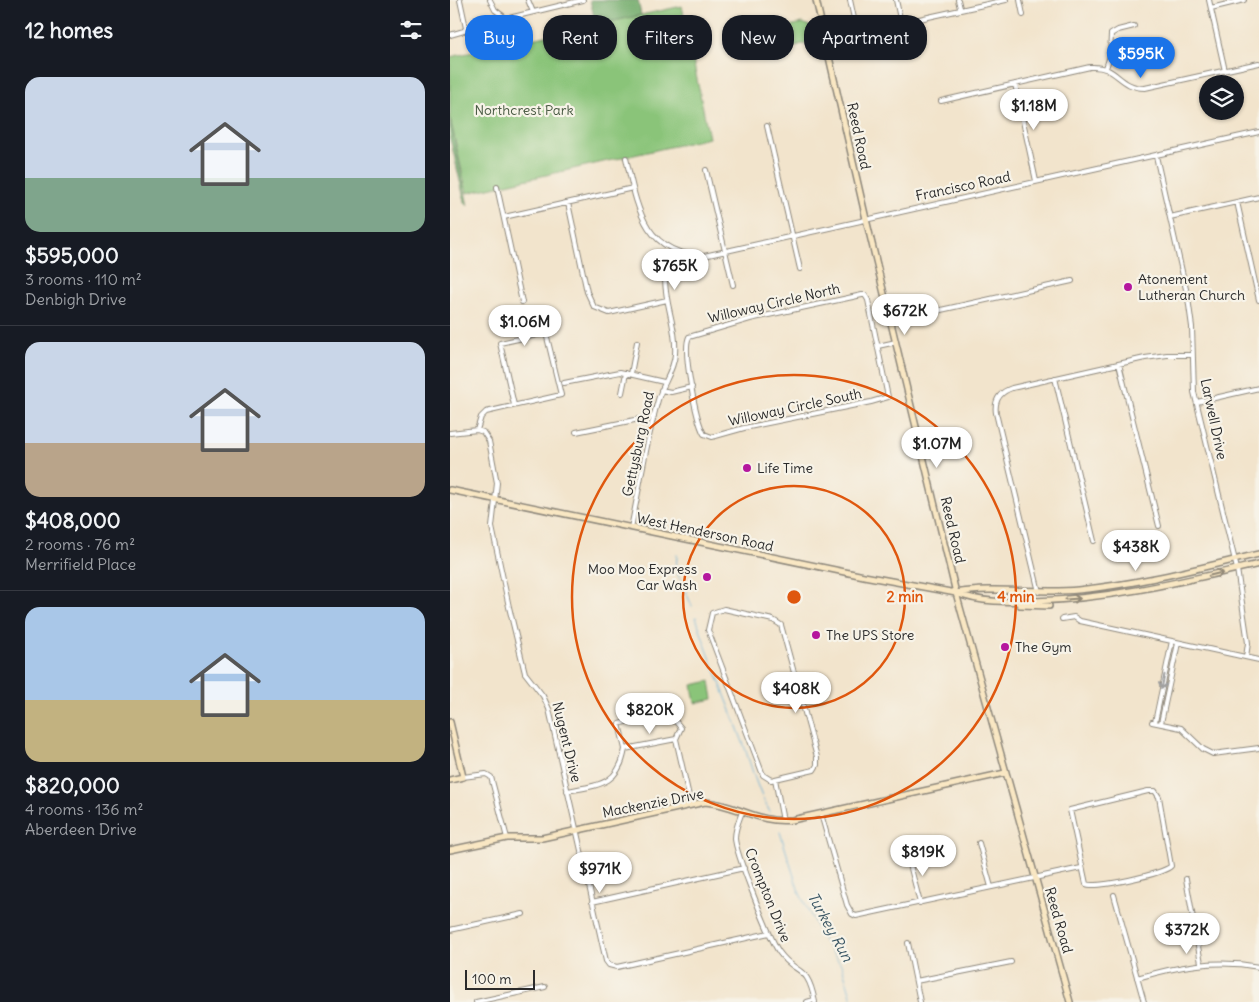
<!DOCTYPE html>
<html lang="en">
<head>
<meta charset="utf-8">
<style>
  body { margin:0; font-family:Delius,sans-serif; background:#20242c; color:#f1f3f6; height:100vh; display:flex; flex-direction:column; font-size:19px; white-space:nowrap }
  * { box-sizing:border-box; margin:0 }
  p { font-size:16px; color:#9ea1a6 }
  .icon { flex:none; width:28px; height:28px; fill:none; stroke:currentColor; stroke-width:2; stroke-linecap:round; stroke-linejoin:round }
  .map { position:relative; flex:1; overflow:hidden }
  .panel { display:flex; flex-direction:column; background:#171b24; width:450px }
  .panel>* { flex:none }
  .banner { position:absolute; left:15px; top:15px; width:475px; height:45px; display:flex; gap:10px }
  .controls { position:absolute; left:749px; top:75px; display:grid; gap:10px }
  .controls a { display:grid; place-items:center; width:45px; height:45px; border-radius:50%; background:#171b24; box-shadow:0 1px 4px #0004; font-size:25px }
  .scale { position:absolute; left:15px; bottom:12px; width:70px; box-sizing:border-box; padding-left:5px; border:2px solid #2b2b2b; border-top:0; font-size:14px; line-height:18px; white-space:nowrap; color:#2b2b2b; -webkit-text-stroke:4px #f7f3e8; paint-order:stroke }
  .price { position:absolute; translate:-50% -42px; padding:0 11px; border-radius:18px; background:#fff; color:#222; font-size:16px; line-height:32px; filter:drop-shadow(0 1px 2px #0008) }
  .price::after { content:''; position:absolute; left:50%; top:30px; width:15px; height:11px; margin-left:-8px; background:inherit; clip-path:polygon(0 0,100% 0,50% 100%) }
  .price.active { background:#1a73e8; color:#fff }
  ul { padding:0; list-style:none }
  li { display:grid; align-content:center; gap:10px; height:265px; padding:0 25px }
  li+li { border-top:1px solid #363941 }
  li span { display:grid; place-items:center; height:155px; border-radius:15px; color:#555 }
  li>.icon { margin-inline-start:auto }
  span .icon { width:90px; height:90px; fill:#fffc; stroke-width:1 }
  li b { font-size:21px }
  h2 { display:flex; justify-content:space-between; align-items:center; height:60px; padding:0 25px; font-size:21px }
  .pill { padding:0 18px; border-radius:20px; background:#171b24; box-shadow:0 1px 4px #0004; font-size:18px; line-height:45px }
  .pill.active { background:#1a73e8; color:#fff }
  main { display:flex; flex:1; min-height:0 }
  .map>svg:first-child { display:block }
  .green { fill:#8ac479; stroke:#5a7852 }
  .forest { fill:#6faa69; stroke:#4d6a4a }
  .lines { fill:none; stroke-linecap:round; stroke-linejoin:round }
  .stream { stroke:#58a8d2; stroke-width:1 }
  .street-casing { stroke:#8e887c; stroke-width:6 }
  .secondary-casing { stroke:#8e887c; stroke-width:8 }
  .street { stroke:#fff; stroke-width:4 }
  .secondary { stroke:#f9e7c3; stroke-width:5 }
  .oneway { stroke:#928977 }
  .oneway2 { stroke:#a0a0a0 }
  .ring { fill:none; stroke:#df570e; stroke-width:2.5 }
  .poi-dot { fill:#b5179e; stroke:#f7f3e8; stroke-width:2 }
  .labels { text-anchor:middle; stroke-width:4.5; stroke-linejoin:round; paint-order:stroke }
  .park-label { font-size:14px; fill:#485942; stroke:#f7f3e8 }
  .street-label { font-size:14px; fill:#2b2b2b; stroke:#f7f3e8 }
  .poi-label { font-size:14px; fill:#2b2b2b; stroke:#f7f3e8; text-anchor:start }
  .water-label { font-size:15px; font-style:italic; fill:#3b5765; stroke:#f7f3e8 }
  .centre { fill:#df570e; stroke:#f7f3e8; stroke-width:2.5 }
  .ring-label { font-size:15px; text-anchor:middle; font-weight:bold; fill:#df570e; stroke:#f7f3e8; stroke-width:4.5; stroke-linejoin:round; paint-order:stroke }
</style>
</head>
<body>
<main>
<section class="panel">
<h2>12 homes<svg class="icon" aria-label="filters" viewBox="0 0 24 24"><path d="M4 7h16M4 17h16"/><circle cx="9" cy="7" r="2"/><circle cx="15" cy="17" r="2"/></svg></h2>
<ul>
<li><span style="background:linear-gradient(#c9d6e8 65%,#7fa58c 0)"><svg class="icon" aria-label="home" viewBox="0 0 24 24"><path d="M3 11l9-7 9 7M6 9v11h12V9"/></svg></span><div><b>$595,000</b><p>3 rooms · 110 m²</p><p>Denbigh Drive</p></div></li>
<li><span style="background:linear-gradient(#c9d6e8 65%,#b9a48a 0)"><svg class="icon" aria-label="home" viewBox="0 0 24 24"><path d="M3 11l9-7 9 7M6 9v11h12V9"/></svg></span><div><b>$408,000</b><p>2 rooms · 76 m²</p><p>Merrifield Place</p></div></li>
<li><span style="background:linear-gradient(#a9c7e8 60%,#c2b280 0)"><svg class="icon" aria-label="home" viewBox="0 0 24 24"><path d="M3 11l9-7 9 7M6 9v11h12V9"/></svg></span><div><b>$820,000</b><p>4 rooms · 136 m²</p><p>Aberdeen Drive</p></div></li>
</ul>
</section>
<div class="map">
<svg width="809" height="1002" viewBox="0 0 809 1002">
  <rect width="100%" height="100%" fill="#f7f3e8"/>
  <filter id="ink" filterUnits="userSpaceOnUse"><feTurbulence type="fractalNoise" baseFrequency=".02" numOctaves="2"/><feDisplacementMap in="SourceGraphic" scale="10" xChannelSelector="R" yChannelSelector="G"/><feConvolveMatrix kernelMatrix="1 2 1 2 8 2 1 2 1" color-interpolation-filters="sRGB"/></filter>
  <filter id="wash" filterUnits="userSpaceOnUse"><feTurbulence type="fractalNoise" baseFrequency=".0096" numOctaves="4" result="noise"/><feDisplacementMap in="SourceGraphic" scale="20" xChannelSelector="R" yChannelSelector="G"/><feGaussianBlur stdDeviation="1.12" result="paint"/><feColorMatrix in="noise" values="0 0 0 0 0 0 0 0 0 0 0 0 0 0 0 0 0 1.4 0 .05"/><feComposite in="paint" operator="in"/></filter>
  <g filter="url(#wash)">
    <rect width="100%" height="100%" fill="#f2e4cc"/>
    <!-- green -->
    <path class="green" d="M232,6l27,132 -242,55 -17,-75v-61z
      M353,23l11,5 2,9 -5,5 -24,6 -6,-3 -2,-7 4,-8 -3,-2z
      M260,681l3,18 -18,4 -3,-18z"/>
    <!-- forest -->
    <path class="forest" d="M140,0h48l3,15 -45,10z
      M0,118l18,88 -3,-3 -15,-65z"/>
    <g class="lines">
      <!-- stream -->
      <path class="stream" d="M227,555l-1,15 16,36
        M246,617c12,40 29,76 43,115 11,27 16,55 31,80
        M330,832l19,60 24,48 19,26 11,36"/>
    </g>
  </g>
  <g filter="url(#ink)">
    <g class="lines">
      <!-- street casing -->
      <g class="street-casing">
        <path id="street" d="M40,0l5,10 8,6
          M78,0l5,12
          M400,0l11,51
          M446,0l5,23 105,-23
          M508,0l2,8
          M570,0l3,15
          M759,0l16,71
          M761,8l33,-8
          M59,18l74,-18
          M0,35l14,-4 2,-3 -6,-28
          M656,68l4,-12 1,-22 7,-4 16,-4
          M565,84l21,97
          M491,101l149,-34c28,-2 28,21 55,21l114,-25
          M317,126l33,143
          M706,156l32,142 4,29 2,65 43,177 11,74 -2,14
          M176,158c11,48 17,96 78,98l555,-124
          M256,170l27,115
          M47,187l25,115
          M787,202l22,98
          M118,203l19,89 7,15 15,6 58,-13
          M54,217l129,-29
          M720,217l89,-20
          M412,295h3l3,5 20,97 -17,5 -127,26 -32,9 -8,-3c-8,-14 -22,-84 -15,-97l61,-18z
          M441,321l181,-40
          M428,346l18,-4
          M669,364l40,162
          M181,374l6,-32
          M605,378l39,163
          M114,383l56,-11 44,10
          M211,390l10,2 21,-5
          M172,393l4,-20
          M747,402l62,-14
          M27,430l4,-13 5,-5 75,-17 -15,-62 -46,10 14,62
          M126,432l78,-16
          M0,433l27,-3 6,2 6,9 8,42 -5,44 17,80 16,66 18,23 6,13 57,252 3,4 8,2 152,-34
          M181,528c9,-42 15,-86 27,-128 4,-15 16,-29 17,-46 3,-36 -22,-68 -2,-104
          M589,592l-43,-179c-2,-13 4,-21 16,-25l133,-30 22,-3h25
          M274,609l49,11 8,5 36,132v8l-3,5 -43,10 -8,-5 -55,-145 4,-17z
          M612,619l12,-2 6,4 179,39
          M702,722l29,6 22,21 10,5 46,-6
          M705,722l17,-81
          M711,723l17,-80
          M175,749l-6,-25c18,-6 39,-9 57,-2l5,6 -5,11
          M13,777l23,-3 5,3 16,61
          M325,779l8,42
          M117,791c32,-6 52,-6 58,-42l51,-10 15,66
          M698,791h7l4,6 12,69c-7,8 -77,23 -85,18l-16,-74z
          M292,812c-3,8 -7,17 -7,26 0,14 35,101 44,114 18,25 28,10 36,50
          M371,814l26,91 5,9 4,2 225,-48
          M529,843l12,44
          M458,857l12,46
          M736,879l15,84
          M664,895l30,107
          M142,902l152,-34
          M0,930l73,-16
          M458,943l12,59
          M687,978c42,-12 79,-19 122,-11
          M466,981l95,-19
          M26,1002l69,-15
          M357,1002l7,-2"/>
      </g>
      <!-- secondary casing -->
      <g class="secondary-casing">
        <path id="secondary" d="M366,0l50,219 90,374 114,409
          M0,490l414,86 92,17c24,10 52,9 78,8 77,-2 150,-20 225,-37
          M506,593c38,-7 83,1 122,-3 62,-6 121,-22 181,-36
          M567,601l3,4 29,1
          M0,722l13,55 -13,3
          M0,850l57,-12h35l163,-36c32,2 53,22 87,18l213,-47"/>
      </g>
      <!-- street -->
      <use href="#street" class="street"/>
      <!-- secondary -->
      <use href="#secondary" class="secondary"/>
    </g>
    <!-- one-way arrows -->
    <defs><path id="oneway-shaft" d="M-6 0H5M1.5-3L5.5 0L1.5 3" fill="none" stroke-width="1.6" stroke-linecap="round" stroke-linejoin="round" transform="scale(1.25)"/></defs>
    <g class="oneway">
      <use href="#oneway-shaft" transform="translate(766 574) rotate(-13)"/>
      <use href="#oneway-shaft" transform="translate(623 599) rotate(-4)"/>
    </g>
    <use class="oneway2" href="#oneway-shaft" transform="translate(713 682) rotate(102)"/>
  </g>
  <!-- distance rings -->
  <g class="ring">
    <circle cx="344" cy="597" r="111"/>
    <circle cx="344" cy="597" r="222"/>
  </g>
  <!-- markers -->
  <g class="poi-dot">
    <circle cx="678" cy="287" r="5"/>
    <circle cx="297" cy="468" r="5"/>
    <circle cx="257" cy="577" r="5"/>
    <circle cx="366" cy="635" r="5"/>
    <circle cx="555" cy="647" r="5"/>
  </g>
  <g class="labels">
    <!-- park labels -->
    <g class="park-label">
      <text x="74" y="115">Northcrest Park</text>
    </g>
    <!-- street labels -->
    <g class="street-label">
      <text transform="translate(409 136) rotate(78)" y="5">Reed Road</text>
      <text transform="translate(513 186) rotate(-12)" y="5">Francisco Road</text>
      <text transform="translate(324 303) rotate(-13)" y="5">Willoway Circle North</text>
      <text transform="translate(345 407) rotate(-12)" y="5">Willoway Circle South</text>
      <text transform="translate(764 419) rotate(78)" y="5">Larwell Drive</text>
      <text transform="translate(188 444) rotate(-78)" y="5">Gettysburg Road</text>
      <text transform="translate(503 530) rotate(77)" y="5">Reed Road</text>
      <text transform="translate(255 532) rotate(12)" y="5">West Henderson Road</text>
      <text transform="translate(117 742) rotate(76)" y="5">Nugent Drive</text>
      <text transform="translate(203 803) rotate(-11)" y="5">Mackenzie Drive</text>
      <text transform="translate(318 895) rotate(68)" y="5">Crompton Drive</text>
      <text transform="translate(609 920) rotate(74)" y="5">Reed Road</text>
    </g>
    <!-- poi labels -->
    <g class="poi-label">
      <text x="688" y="284">Atonement<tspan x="688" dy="16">Lutheran Church</tspan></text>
      <text x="307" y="473">Life Time</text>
      <text x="247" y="574" text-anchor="end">Moo Moo Express<tspan x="247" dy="16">Car Wash</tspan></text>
      <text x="376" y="640">The UPS Store</text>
      <text x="565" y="652">The Gym</text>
    </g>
    <!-- water labels -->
    <g class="water-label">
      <text transform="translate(380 927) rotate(61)" y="5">Turkey Run</text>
    </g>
  </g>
  <circle cx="344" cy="597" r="8" class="centre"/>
  <g class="ring-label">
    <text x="455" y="602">2 min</text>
    <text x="566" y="602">4 min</text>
  </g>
</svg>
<div class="controls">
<a><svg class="icon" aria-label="layers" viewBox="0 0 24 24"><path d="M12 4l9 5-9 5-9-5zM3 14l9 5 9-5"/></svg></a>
</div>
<div class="scale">100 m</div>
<b class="price active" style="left:691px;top:79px">$595K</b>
<b class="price" style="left:584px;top:131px">$1.18M</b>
<b class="price" style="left:225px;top:291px">$765K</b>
<b class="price" style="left:455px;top:336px">$672K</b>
<b class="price" style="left:75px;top:347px">$1.06M</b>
<b class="price" style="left:487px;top:469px">$1.07M</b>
<b class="price" style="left:686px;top:572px">$438K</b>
<b class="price" style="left:346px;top:714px">$408K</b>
<b class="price" style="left:200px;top:735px">$820K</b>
<b class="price" style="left:473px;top:877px">$819K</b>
<b class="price" style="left:150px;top:894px">$971K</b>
<b class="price" style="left:737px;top:955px">$372K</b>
<div class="banner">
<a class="pill active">Buy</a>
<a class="pill">Rent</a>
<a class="pill">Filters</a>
<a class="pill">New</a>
<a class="pill">Apartment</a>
</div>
</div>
</main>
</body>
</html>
